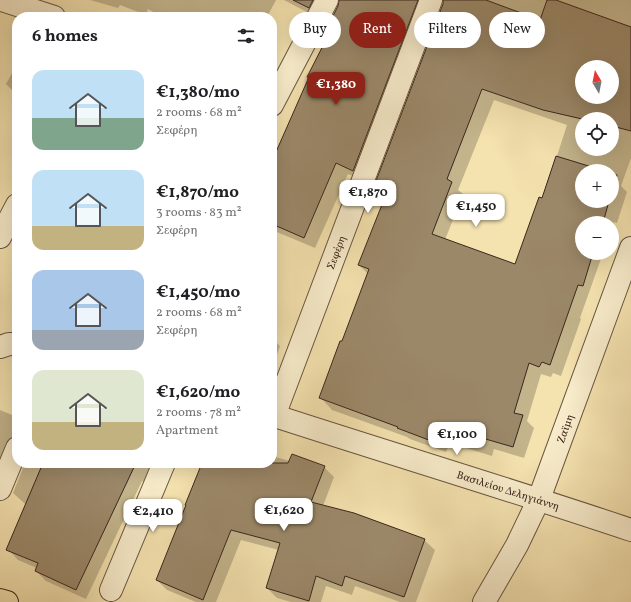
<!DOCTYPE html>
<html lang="en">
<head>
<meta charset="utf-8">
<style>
  body { margin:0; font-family:Vollkorn,serif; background:#f2f2f2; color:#202124; height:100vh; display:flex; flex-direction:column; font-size:15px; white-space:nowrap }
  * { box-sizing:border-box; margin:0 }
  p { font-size:13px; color:#757577 }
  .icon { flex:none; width:22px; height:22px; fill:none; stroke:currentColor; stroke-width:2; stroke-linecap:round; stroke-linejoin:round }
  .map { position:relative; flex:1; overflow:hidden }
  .side { position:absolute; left:12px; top:12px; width:265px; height:456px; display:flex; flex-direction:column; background:#fff; border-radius:16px; box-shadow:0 4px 16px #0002 }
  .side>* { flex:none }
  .top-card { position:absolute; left:289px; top:12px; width:282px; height:36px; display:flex; gap:8px }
  .needle { width:26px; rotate:350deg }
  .tools { position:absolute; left:575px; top:60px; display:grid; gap:8px }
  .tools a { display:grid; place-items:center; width:44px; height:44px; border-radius:50%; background:#fff; box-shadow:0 4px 16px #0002; font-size:20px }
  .price { position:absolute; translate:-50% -34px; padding:0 9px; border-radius:8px; background:#fff; color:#222; font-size:13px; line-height:26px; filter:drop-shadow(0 1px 2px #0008) }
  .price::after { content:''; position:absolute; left:50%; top:24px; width:12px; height:9px; margin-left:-6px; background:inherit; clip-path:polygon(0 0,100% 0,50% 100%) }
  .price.on { background:#8f2418; color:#fff }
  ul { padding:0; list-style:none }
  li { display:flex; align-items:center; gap:12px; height:100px; padding:0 20px }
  li span { display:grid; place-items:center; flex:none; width:112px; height:80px; border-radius:12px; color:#555 }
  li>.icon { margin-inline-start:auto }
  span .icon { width:48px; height:48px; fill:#fffc; stroke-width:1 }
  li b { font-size:17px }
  h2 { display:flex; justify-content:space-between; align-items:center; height:48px; padding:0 20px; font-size:17px }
  .tag { padding:0 14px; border-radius:18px; background:#fff; box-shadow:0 4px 16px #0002; font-size:14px; line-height:36px }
  .tag.on { background:#8f2418; color:#fff }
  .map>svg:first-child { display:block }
  .shadow { fill:#0003; fill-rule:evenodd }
  .building { fill:#9b8869; stroke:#3b271d; fill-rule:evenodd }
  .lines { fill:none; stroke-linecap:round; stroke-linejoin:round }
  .minor-casing { stroke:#695642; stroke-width:24 }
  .motorway-casing { stroke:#3b271d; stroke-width:24 }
  .minor { stroke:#f8eccb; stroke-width:22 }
  .motorway { stroke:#f4e2af; stroke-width:22 }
  .labels { text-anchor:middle; stroke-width:4; stroke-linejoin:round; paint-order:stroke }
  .street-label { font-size:11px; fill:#3b271d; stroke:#f8eccb }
</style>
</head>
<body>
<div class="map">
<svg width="631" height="602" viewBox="0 0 631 602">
  <rect width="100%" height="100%" fill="#f4e2af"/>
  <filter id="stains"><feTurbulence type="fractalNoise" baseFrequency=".005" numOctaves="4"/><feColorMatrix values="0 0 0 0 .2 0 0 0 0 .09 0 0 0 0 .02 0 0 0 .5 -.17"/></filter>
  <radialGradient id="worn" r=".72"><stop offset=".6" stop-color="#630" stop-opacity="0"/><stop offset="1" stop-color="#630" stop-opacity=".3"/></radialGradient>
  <!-- shadow -->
  <path class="shadow" d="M90,0h186l-9,17h-105l-14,-8 -2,6 -26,-10 -2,3z
    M284,0h50l-14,19z
    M340,0h98l-73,181 -17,-7 -33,74 -43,-18v-67l64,-140 -4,-4 7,-13z
    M444,0h187v158l-10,28 6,6 -10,31 -3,-1 -2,5v-4h-30v30h21l-23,65 1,1 -20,57 -8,-3 -2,4 -10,-3 -14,47 7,7 -10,30 -30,-9 -2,7 -42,-13 -4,9 -36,-13 -3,-2 -75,-27 -11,-12 47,-124 -9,-9 29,-73 -11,-11 67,-176zM582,67h30v30h-30zM494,100l73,25 -24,74 -28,66 -70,-25 18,-46 -5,-4zM582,119h30v30h-30zM582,171h30v30h-30z
    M17,64v31l-11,-11z
    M272,322l5,5 -4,12 7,7 -8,23z
    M0,410l17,7v35l-17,39z
    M272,456l18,5 34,6 10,10 -11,29 101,34 11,10 -19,52h-16l-45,-16 -3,9 -26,-9 -5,16h-30l-14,-4 -10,-10 12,-38 -38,-10 -25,62h-20l-29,-12 -10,-10 46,-117h69z
    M25,463h135l-11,21 -7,-3 -56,118 -40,-18 -10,-10 1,-3 -19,-8 -10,-11 19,-44 -3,-2 -11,-10z"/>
  <!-- building -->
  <path class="building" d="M293,0h20l-4,8z
    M339,0h79l-65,171 -17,-8 -32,75 -32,-14v-63l37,-84h-2l28,-55 -4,-2 7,-14z
    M443,0h43l54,20 7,-20h9l75,27v104l-19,-5v-7h-30l-39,-9 -61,-21 -35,90 5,3 -20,52 83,30 24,-67 3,1 14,-42 49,15h-23v30h27l-6,22h-21v30h11l-10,33 -5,-1 -28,80 -8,-3 -3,5 -10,-4 -15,50 9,2 -10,32 -31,-9 -1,7 -43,-13 -4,10 -37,-14 1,-1 -79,-29 21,-57h2l27,-72 -11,-4 31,-78 -13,-6 67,-177zM582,67h30v30h-30z
    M612,173l5,2 -5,17z
    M292,454l33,12 -14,36 43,11 71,26 -21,58 -59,-21 -3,10 -26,-10 -7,25 -43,-13 14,-45 -49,-13 -28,70 -47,-20 30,-75h-1l17,-42h86z
    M43,463h93l-60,127 -41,-19 3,-8 -32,-13z"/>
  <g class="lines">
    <!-- minor casing -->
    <g class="minor-casing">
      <g id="minor">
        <path d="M2,0l52,17"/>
        <path d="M272,105l55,-105"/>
        <path d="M0,237l17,-32"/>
        <path d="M0,347l9,-3h8"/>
        <path id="s1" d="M272,415c120,39 240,75 359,115"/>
        <path id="s2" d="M274,416l157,-416"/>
        <path d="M0,489l17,-41"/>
        <path d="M111,590l53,-127"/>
        <path id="s3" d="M484,602l33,-57 22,-46 92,-251"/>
      </g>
    </g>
    <!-- motorway casing -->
    <g class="motorway-casing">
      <path id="motorway" d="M0,600l7,2"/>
    </g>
    <!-- minor -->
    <use href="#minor" class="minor"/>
    <!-- motorway -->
    <use href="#motorway" class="motorway"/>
  </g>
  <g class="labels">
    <!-- street labels -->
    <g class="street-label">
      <text dy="4" stroke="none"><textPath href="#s2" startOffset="175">Σεφέρη</textPath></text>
      <text dy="4" stroke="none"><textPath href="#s3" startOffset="192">Ζαϊμη</textPath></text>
      <text dy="4" stroke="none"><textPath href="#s1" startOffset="248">Βασιλείου Δεληγιάννη</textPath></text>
    </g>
  </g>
  <rect width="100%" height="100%" filter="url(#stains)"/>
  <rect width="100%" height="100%" fill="url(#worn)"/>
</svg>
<div class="tools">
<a><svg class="needle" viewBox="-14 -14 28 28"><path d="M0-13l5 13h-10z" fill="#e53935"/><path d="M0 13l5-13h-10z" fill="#757577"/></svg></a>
<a><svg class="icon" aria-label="locate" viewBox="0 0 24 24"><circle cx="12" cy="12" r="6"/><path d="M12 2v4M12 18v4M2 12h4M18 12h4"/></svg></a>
<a>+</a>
<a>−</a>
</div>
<b class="price on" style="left:336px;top:106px">€1,380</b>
<b class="price" style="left:368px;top:214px">€1,870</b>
<b class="price" style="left:476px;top:228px">€1,450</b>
<b class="price" style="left:457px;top:456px">€1,100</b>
<b class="price" style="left:284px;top:532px">€1,620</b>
<b class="price" style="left:153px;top:533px">€2,410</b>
<div class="top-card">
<a class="tag">Buy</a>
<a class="tag on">Rent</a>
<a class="tag">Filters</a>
<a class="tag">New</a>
</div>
<section class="side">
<h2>6 homes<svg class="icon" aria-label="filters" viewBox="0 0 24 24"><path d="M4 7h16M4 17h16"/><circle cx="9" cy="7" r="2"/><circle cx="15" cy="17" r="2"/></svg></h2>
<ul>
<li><span style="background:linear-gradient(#bfe0f5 60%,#7fa58c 0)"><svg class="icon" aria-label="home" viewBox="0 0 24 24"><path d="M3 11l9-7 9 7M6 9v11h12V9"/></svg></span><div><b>€1,380/mo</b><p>2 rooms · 68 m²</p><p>Σεφέρη</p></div></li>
<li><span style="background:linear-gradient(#bfe0f5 70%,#c2b280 0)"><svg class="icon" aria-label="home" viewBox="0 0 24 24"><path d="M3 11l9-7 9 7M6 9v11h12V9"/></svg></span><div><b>€1,870/mo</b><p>3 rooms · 83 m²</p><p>Σεφέρη</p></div></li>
<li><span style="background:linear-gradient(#a9c7e8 75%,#9aa5b1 0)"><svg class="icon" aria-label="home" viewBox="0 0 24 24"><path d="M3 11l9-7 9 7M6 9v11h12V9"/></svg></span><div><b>€1,450/mo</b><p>2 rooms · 68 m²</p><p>Σεφέρη</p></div></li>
<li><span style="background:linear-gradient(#dfe7d0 65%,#c2b280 0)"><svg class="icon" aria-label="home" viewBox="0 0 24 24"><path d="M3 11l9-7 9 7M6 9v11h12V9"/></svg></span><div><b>€1,620/mo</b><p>2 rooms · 78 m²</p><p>Apartment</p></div></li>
</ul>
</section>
</div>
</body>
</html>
